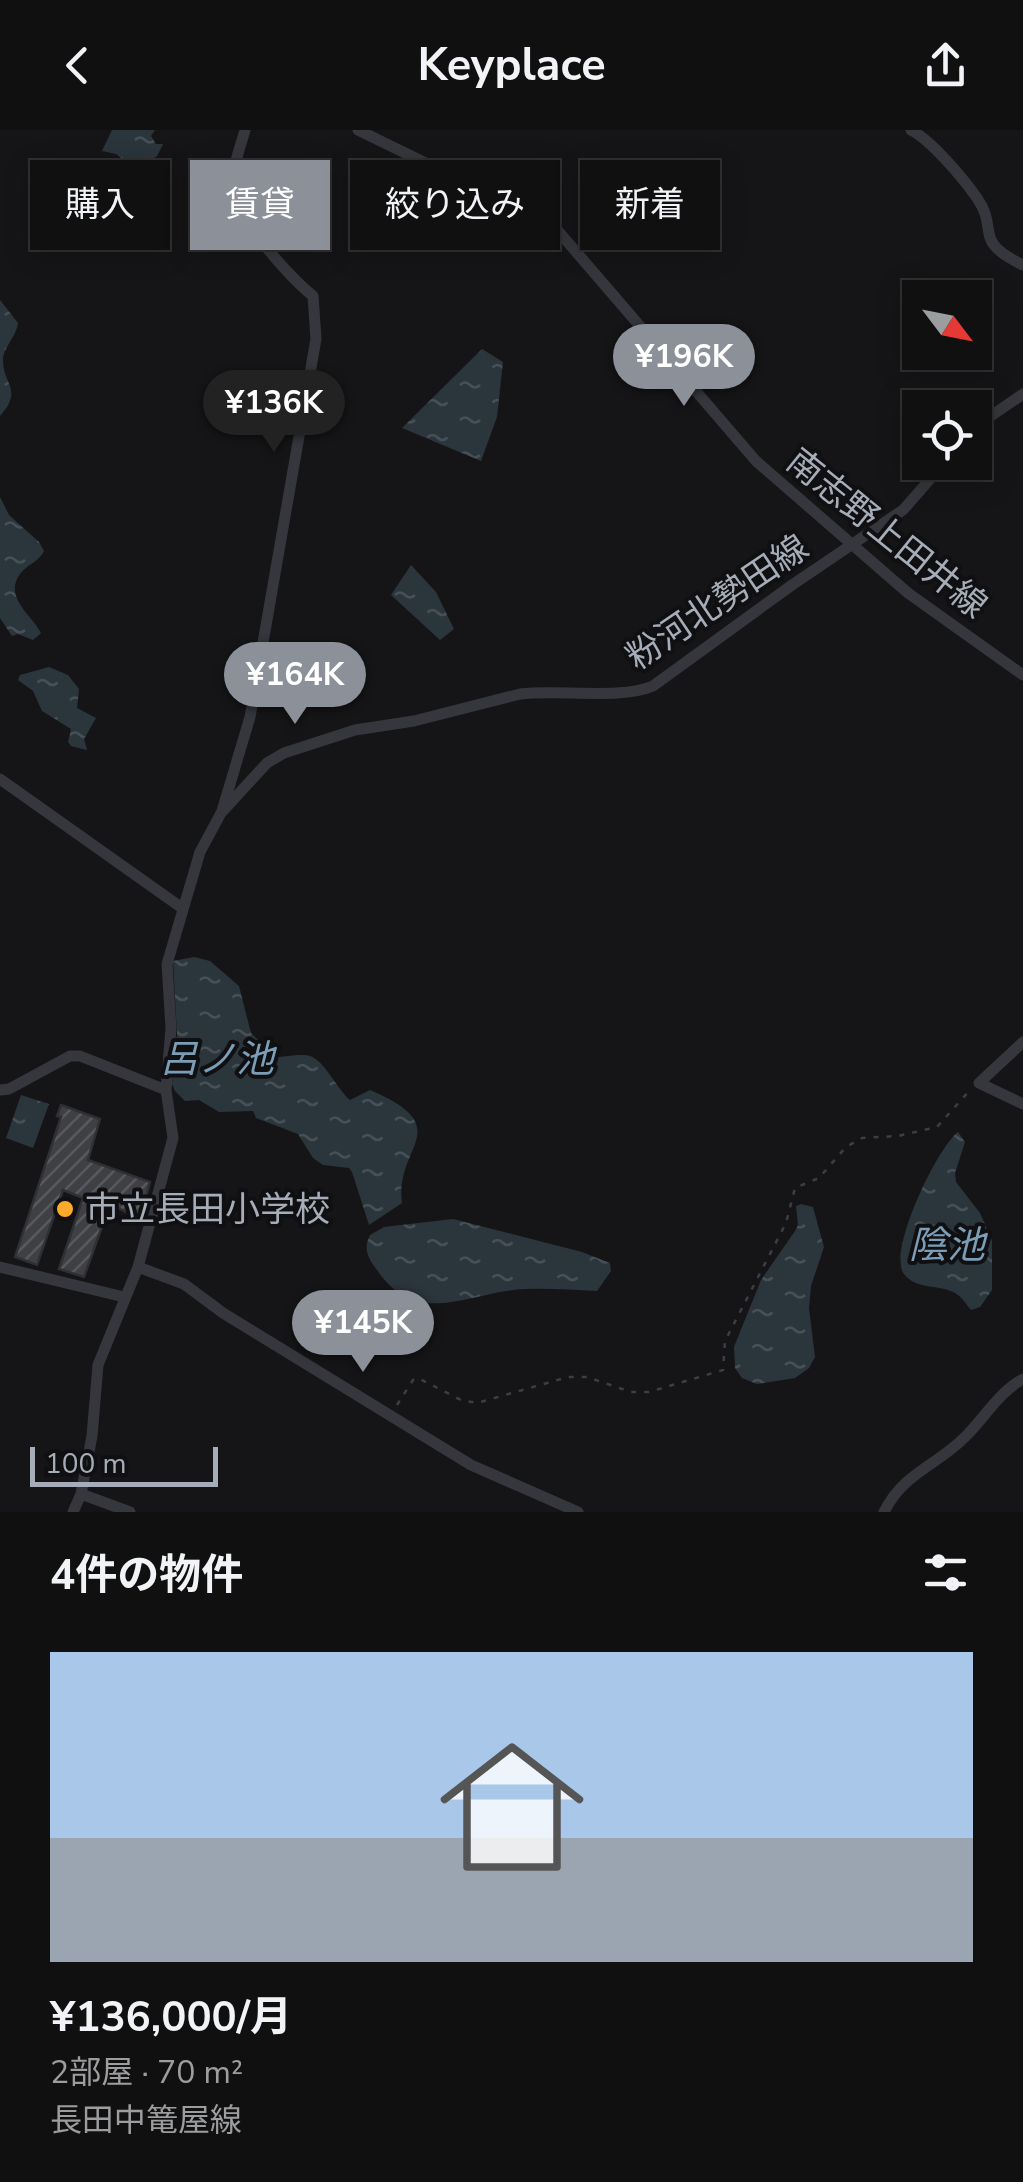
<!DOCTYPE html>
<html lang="ja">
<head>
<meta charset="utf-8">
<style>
  body { margin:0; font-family:"Nunito Sans","Noto Sans JP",sans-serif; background:#1e1e1f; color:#f1f3f6; height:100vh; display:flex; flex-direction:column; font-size:38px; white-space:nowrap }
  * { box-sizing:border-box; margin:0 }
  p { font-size:32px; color:#9c9d9f }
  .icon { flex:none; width:55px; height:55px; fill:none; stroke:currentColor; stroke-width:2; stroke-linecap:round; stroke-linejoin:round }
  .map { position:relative; height:1382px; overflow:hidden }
  .details { display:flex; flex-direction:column; background:#101011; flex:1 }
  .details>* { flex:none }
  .top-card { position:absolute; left:30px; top:30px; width:965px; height:90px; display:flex; gap:20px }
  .needle { width:65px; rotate:122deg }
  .fabs { position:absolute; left:902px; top:150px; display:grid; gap:20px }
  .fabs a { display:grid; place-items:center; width:90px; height:90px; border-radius:0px; background:#101011; box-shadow:0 5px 25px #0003,0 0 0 2px #303031; font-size:50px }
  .scale { position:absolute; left:30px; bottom:25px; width:188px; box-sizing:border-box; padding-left:10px; border:5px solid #a6adb8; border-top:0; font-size:28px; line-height:35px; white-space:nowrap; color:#a6adb8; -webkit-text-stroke:8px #101012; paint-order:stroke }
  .price { position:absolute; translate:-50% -85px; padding:0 22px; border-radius:35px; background:#8c9099; color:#fff; font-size:32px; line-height:65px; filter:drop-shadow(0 2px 5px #0008) }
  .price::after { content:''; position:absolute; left:50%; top:60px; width:30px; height:22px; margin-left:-15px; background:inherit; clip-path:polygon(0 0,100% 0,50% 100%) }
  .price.active { background:#222; color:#fff }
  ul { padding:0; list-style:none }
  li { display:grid; align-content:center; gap:20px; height:530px; padding:0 50px }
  li span { display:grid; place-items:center; height:310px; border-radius:0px; color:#555 }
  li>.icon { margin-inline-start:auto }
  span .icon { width:180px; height:180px; fill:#fffc; stroke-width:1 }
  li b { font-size:42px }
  h2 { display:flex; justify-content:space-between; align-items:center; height:120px; padding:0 50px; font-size:42px }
  .chip { padding:0 35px; border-radius:0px; background:#101011; box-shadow:0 5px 25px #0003,0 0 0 2px #303031; font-size:35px; line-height:90px }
  .chip.active { background:#8c9099; color:#fff }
  header { display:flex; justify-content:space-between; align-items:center; height:130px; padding:0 50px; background:#101011; font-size:45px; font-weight:700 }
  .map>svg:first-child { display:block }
  .water { fill:url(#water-ripples) }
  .building { fill:url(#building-hatch); stroke:#2f2f34; stroke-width:2.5 }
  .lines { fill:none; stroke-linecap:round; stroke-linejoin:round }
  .path { stroke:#3c3e44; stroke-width:2.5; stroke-dasharray:5 8; stroke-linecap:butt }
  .street { stroke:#36373d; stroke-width:11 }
  .poi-dot { fill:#fdab28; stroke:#101012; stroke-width:4 }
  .labels { text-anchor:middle; stroke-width:8; stroke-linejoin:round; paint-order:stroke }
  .street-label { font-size:35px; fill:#a6adb8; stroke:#101012 }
  .poi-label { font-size:35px; fill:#a6adb8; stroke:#101012; text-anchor:start }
  .water-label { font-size:38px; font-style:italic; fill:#7b9db6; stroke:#101012 }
</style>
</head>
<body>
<header><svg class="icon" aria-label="back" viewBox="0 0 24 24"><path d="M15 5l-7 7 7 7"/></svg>Keyplace<svg class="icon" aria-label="share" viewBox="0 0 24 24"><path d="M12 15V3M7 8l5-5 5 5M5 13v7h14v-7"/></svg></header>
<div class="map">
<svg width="1023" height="1382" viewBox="0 0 1023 1382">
  <defs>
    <pattern id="water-ripples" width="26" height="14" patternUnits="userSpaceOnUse" patternTransform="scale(2.5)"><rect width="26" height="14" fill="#2b353c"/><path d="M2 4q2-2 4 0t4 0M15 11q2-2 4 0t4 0" fill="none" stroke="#475056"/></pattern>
    <pattern id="building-hatch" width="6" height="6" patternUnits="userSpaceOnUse" patternTransform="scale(2.5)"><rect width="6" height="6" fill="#3f4044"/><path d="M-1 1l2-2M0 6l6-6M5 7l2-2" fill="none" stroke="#58595d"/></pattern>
  </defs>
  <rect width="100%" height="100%" fill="#151517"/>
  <!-- water -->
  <path class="water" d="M112,0h43l-4,6 5,8h7l-6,12 -20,14 -21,-16 -14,-3z
    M0,170l18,23c-2,15 -16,25 -15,39 1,23 20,28 -3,54z
    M482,219l21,13 -6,55 -16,44 -79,-33z
    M0,367l9,18 30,27 5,9c-6,12 -17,13 -24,23 -17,23 12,41 21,59l-8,7 -15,-6 -6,2 -12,-18z
    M411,435l25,27 18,37 -14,11 -49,-45z
    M49,537l19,8 11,14 -2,19 19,10 -12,21 3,11 -16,-4 -3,-4 3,-13 -29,-18 -9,-20 -15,-11 2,-5z
    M194,827l16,4 29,25 12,47 24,24c10,0 26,-4 35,-1 15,5 27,33 40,44l20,-10c89,38 24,56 32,113l-33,22 -17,-53 -3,-4 -26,-3 -10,-7 -15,-24 -42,-16 -3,-7 -34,1 -20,-12 -14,1 -10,-10 -3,-7 5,-50 -4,-73z
    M21,965l28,9 -16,44 -27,-10z
    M958,1002l7,10 -10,31 1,9 24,31 12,28v49l-12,17 -9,3c-5,-6 -9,-13 -16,-17 -16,-9 -39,-3 -51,-19 -17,-22 33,-126 54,-142z
    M801,1074l12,3 11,40 -13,39 -2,22 6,49 -6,11 -14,10 -38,6 -15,-6 -7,-10 -1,-21 27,-67 34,-49 3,-6 -2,-19z
    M453,1089l129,33 28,11 1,8 -14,20c-23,-1 -47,-3 -71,-2 -57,2 -108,41 -149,-19 -9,-12 -14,-21 -7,-35l14,-8z"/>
  <!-- building -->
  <path class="building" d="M61,975l39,14 -12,41 62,22 -10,37 -30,-15 -26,73 -25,-8 24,-71 -20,-8 -26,75 -22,-8 46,-140 -4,-1z"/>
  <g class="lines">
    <!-- path -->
    <path class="path" d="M397,1275l16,-25 5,-2 43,22 16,3 91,-26h19l44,15h18l74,-22 2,-29 61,-118 9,-35 24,-10 27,-31 16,-9 36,-2 39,-9 33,-37"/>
    <!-- street -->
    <path class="street" d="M358,0l195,95 203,236 152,132 115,82
      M911,0c20,10 52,48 66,68 23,33 -6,42 46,67
      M975,297l48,-33
      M0,649l182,129
      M222,681l28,-94 66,-378 -3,-43c-27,-22 -84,-85 -80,-121 2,-15 8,-30 12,-45
      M1023,912l-44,41 44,21
      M0,960l9,-1 61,-33h10l86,34
      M0,1137l124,30
      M138,1137l46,17 39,29 248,152 107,47
      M81,1364l49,18
      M73,1382l8,-18 11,-58 6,-71 40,-98 35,-129 -7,-48 5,-62 -4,-64 33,-112 21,-39 46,-50 17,-10 71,-23 59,-9 106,-27c38,-5 101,6 133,-8l139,-101 111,-75 42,-48
      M884,1382c20,-40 53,-46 82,-76 19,-19 33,-44 57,-57"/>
  </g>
  <!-- markers -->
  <circle class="poi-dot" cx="65" cy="1079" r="10"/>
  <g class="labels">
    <!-- street labels -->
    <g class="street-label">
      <text transform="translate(887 403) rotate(39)" y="12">南志野上田井線</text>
      <text transform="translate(717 472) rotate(-34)" y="12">粉河北勢田線</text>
    </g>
    <!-- poi labels -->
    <g class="poi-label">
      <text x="85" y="1091">市立長田小学校</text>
    </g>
    <!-- water labels -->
    <g class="water-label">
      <text x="217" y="942">呂ノ池</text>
      <text x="947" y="1128">陰池</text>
    </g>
  </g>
</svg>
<div class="fabs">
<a><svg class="needle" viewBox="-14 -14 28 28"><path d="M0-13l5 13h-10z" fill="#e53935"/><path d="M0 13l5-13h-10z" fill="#9c9d9f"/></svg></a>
<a><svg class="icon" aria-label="locate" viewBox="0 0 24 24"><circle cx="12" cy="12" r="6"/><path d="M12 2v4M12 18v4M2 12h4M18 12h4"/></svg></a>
</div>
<div class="scale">100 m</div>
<b class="price" style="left:684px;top:279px">¥196K</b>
<b class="price active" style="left:274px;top:325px">¥136K</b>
<b class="price" style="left:295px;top:597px">¥164K</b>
<b class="price" style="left:363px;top:1245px">¥145K</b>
<div class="top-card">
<a class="chip">購入</a>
<a class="chip active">賃貸</a>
<a class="chip">絞り込み</a>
<a class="chip">新着</a>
</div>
</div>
<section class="details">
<h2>4件の物件<svg class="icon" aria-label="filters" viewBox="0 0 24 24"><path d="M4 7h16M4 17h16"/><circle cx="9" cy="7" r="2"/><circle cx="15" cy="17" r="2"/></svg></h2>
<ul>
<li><span style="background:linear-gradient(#a9c7e8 60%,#9aa5b1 0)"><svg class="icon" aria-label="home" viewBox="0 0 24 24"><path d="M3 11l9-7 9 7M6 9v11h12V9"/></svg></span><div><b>¥136,000/月</b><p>2部屋 · 70 m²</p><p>長田中篭屋線</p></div></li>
</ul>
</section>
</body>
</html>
